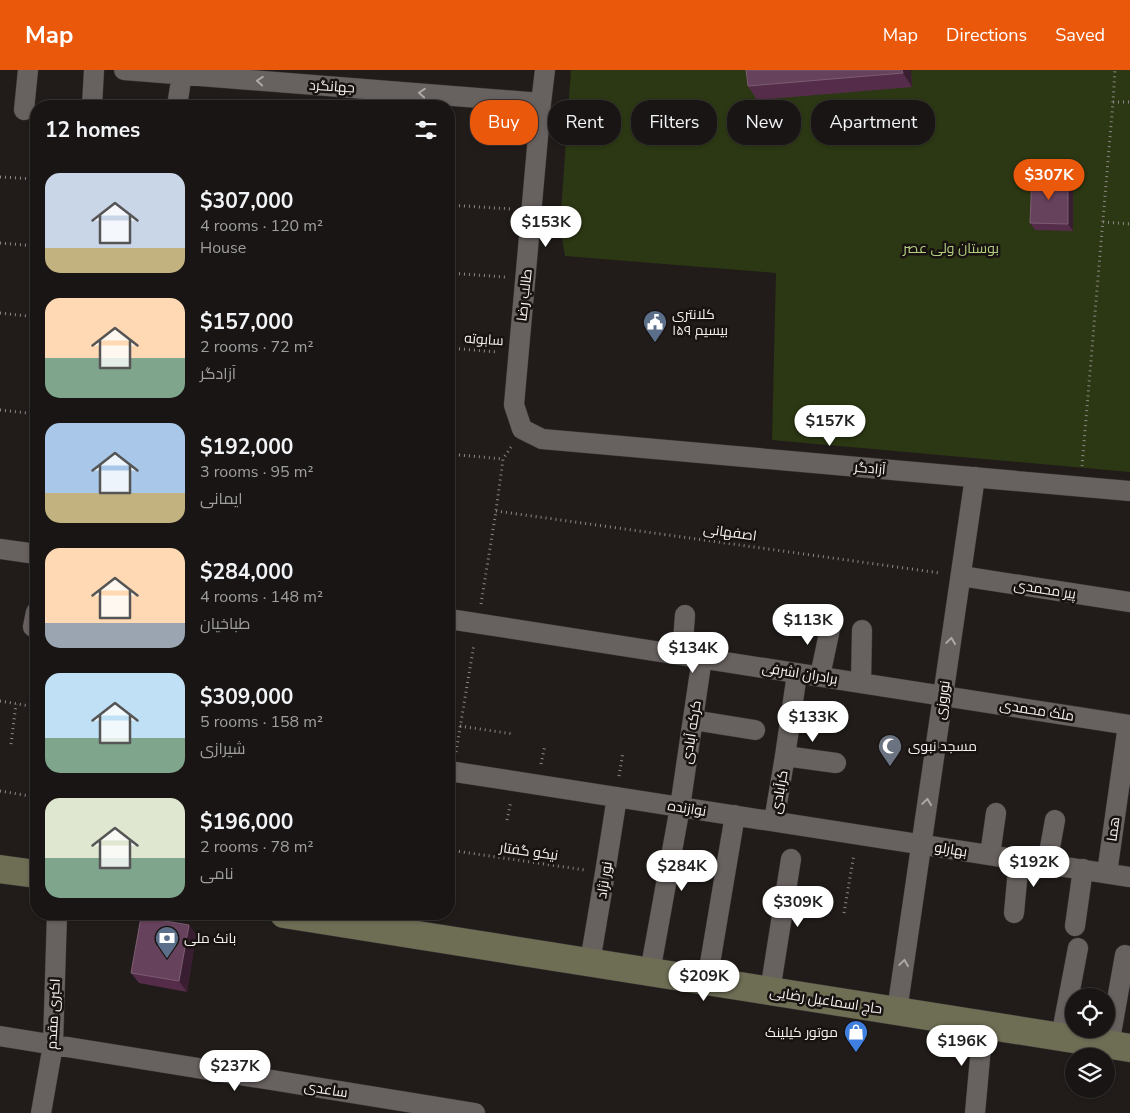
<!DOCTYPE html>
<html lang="en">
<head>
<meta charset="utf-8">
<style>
  body { margin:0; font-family:"Nunito Sans",Cairo,sans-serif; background:#262222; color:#f1f3f6; height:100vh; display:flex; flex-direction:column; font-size:19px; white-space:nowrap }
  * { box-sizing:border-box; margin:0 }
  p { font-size:16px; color:#9f9fa0 }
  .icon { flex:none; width:28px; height:28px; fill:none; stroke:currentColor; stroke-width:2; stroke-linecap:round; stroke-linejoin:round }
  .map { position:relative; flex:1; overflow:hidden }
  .side { position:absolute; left:30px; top:30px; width:425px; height:820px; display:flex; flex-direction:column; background:#191514; border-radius:20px; box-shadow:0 1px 4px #0004,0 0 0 1px #373434 }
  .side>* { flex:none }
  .guide { position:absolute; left:470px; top:30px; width:475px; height:45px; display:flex; gap:10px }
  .fabs { position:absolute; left:1065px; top:918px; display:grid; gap:10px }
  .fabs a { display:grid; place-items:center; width:50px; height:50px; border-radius:50%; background:#191514; box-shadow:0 1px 4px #0004,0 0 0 1px #373434; font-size:25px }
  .price { position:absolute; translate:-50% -42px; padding:0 11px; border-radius:18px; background:#fff; color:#222; font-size:16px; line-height:32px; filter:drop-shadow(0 1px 2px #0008) }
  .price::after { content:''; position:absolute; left:50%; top:30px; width:15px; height:11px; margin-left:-8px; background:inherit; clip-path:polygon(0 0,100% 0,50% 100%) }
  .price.on { background:#ea580c; color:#fff }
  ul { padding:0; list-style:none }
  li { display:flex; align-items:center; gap:15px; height:125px; padding:0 15px }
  li span { display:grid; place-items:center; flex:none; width:140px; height:100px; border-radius:15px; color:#555 }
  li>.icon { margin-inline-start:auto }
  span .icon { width:60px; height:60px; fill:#fffc; stroke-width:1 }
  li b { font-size:21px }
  h2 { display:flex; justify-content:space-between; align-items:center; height:60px; padding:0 15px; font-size:21px }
  .pill { padding:0 18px; border-radius:20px; background:#191514; box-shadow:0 1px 4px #0004,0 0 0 1px #373434; font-size:18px; line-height:45px }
  .pill.on { background:#ea580c; color:#fff }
  header { display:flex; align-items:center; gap:30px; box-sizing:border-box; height:70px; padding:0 25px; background:#ea580c; color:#fff }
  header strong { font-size:24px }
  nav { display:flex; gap:28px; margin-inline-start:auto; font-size:18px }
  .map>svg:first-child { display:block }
  .green { fill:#2c3813 }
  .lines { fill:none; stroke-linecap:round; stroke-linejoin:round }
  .minor-casing { stroke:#393635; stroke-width:21 }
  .secondary-casing { stroke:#393635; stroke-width:29 }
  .path { stroke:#8c8786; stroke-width:3; stroke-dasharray:1 4; stroke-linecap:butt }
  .minor { stroke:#67615f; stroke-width:20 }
  .secondary { stroke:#6e6e55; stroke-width:28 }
  .wall { fill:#552d4a }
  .shaded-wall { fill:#391d30 }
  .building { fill:#66425c; stroke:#7d5d73 }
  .oneway { stroke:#aea9a8 }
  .labels { text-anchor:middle; stroke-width:5; stroke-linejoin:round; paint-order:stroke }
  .street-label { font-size:14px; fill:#f5f1f0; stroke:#181311 }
  .park-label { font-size:14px; fill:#b3cf7f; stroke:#181311 }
  .poi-label { font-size:14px; fill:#f5f1f0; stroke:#181311; text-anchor:start }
</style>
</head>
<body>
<header>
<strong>Map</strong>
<nav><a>Map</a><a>Directions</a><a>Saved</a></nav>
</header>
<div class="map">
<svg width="1130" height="1043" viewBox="0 0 1130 1043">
  <rect width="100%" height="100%" fill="#211c1a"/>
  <!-- green -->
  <path class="green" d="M571,0h559v402l-358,-32 4,-167 -211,-17 -5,-30z"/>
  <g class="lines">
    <!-- minor casing -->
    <g class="minor-casing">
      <path id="minor" d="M124,0l417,33
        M545,0l-4,33 -27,302 8,24 20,10 588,52
        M92,36l2,-36
        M177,36l5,-32
        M24,40l4,-40
        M0,479l36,5
        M961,506l169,26
        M449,549l681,106
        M33,557l3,-15
        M682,585l3,-40
        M820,606l11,-52
        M861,613l1,-53
        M693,650l62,10
        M785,686l51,7
        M449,701l681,106
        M774,751l11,-65 12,-82
        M990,785l6,-42
        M1047,794l8,-44
        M1107,803l21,-148
        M1014,843l5,-54
        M1075,856l8,-57
        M590,892l15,-89 12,-76
        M650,902l30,-165 22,-149
        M707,911l28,-166
        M770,921l21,-132
        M897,941l78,-534
        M0,966l475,77
        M1061,967l17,-89
        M1109,975l16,-90
        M41,1043l12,-68 4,-131
        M975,1043l8,-88"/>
    </g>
    <!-- secondary casing -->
    <g class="secondary-casing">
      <path id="secondary" d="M0,799l36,5
        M284,844l846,134"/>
    </g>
    <!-- path -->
    <path class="path" d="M1113,32h17
      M0,107l36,2
      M449,135l62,4
      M1103,152l27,2
      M0,173l36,3
      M449,203l56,4
      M0,243l36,4
      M449,278l48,4
      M0,340l36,4
      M34,344l2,-27
      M449,384l54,5
      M1082,396l31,-364 2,-32
      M496,441l444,62
      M481,534l15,-93 7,-52 8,-12
      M0,631l36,6
      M460,656l53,8
      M11,674l5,-40
      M456,682l18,-108
      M541,694l4,-19
      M619,706l4,-24
      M0,721l36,6
      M507,750l4,-19
      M449,780l136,20
      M844,843l10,-59"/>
    <!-- minor -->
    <use href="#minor" class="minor"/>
    <!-- secondary -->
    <use href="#secondary" class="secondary"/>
  </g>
  <!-- wall -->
  <path class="wall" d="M911,0l1,17 -155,13 -9,-14z
    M1068,111l5,7v43l-38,-1 -5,-7z
    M189,855l7,10 -9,57 -48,-9 -8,-10z"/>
  <!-- shaded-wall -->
  <path class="shaded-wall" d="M902,0h9l1,17 -9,-14z
    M1068,111l5,7v43l-5,-7z
    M189,855l7,10 -9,57 -8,-11z"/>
  <!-- building -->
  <path class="building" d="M746,0h156l1,3 -155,13z
    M1032,105l36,6v43l-38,-1z
    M141,847l48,8 -10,56 -48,-8z"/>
  <!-- one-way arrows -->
  <defs><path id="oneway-chevron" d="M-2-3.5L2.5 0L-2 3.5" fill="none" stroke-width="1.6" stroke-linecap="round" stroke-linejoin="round" transform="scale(1.25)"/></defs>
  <g class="oneway">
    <use href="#oneway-chevron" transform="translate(260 11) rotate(-176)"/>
    <use href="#oneway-chevron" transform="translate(422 23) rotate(-176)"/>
    <use href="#oneway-chevron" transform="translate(951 571) rotate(-82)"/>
    <use href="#oneway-chevron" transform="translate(927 732) rotate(-82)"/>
    <use href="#oneway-chevron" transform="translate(904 893) rotate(-82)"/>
  </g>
  <!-- icons -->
  <defs>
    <g id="civic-pin" transform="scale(1.25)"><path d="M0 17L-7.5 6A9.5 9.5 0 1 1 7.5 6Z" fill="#5c6f8a" stroke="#181311"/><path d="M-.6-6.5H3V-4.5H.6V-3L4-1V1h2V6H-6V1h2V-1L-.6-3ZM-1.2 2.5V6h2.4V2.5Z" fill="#fff"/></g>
    <g id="mosque-pin" transform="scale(1.25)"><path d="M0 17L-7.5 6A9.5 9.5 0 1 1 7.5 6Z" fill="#6b7280" stroke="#181311"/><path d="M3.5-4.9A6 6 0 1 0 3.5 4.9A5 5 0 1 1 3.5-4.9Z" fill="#fff"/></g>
    <g id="bank-pin" transform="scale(1.25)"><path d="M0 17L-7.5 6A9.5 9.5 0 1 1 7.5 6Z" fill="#5c6f8a" stroke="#181311"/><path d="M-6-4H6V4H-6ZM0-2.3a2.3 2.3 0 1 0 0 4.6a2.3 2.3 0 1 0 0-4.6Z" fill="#fff"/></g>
    <g id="shop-pin" transform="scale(1.25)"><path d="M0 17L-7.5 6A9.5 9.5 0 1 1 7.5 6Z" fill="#3f7fe0" stroke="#181311"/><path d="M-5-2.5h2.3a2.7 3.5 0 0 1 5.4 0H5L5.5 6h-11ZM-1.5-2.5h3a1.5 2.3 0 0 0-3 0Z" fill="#fff"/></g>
  </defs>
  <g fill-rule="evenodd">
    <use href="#civic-pin" x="655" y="252"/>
    <use href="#mosque-pin" x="890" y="676"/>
    <use href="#bank-pin" x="167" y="868"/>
    <use href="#shop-pin" x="856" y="962"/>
  </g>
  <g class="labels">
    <!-- street labels -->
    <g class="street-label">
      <text transform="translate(332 16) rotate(4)" y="5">جهانگرد</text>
      <text transform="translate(524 225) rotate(-84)" y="5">طالب رضا</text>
      <text transform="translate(484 269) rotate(4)" y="5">سابوته</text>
      <text transform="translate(870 398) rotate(5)" y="5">آزادگر</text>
      <text transform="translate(730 462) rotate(8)" y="5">اصفهانی</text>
      <text transform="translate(1045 519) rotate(9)" y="5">پیر محمدی</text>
      <text transform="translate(800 603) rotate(9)" y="5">برادران اشرفی</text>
      <text transform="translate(942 630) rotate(-82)" y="5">نوروزی</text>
      <text transform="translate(1037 640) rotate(9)" y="5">ملک محمدی</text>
      <text transform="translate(691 662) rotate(-81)" y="5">کرکه آبادی</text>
      <text transform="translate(779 722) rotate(-80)" y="5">کرآبادی</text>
      <text transform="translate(687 738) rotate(9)" y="5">نوازنده</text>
      <text transform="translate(1113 759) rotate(-82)" y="5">هما</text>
      <text transform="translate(951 779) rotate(9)" y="5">بهارلو</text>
      <text transform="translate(529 781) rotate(8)" y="5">نیکو گفتار</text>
      <text transform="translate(604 810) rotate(-81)" y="5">نور نژاد</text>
      <text transform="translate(826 930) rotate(9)" y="5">حاج اسماعیل رضایی</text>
      <text transform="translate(53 944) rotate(-87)" y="5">اکبری مقدم</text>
      <text transform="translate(326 1019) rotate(9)" y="5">ساعدی</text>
    </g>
    <!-- park labels -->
    <g class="park-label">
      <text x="951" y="183">بوستان ولی عصر</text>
    </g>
    <!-- poi labels -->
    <g class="poi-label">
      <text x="672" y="249">کلانتری<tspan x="672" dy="16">۱۵۹ بیسیم</tspan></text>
      <text x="908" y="681">مسجد نبوی</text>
      <text x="184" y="873">بانک ملی</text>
      <text x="838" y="967" text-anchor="end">موتور کیلینک</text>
    </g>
  </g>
</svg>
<div class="fabs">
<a><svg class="icon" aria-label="locate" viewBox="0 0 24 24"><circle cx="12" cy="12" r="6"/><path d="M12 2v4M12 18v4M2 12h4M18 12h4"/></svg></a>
<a><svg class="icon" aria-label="layers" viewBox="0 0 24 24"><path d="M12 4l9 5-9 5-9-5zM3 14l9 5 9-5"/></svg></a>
</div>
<b class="price on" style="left:1049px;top:131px">$307K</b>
<b class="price" style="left:546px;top:178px">$153K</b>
<b class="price" style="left:830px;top:377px">$157K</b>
<b class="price" style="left:808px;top:576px">$113K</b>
<b class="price" style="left:693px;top:604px">$134K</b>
<b class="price" style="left:813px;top:673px">$133K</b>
<b class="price" style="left:1034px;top:818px">$192K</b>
<b class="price" style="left:682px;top:822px">$284K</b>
<b class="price" style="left:798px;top:858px">$309K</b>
<b class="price" style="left:704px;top:932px">$209K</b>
<b class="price" style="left:962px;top:997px">$196K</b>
<b class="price" style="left:235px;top:1022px">$237K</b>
<div class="guide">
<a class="pill on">Buy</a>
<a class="pill">Rent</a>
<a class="pill">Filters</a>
<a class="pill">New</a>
<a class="pill">Apartment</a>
</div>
<section class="side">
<h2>12 homes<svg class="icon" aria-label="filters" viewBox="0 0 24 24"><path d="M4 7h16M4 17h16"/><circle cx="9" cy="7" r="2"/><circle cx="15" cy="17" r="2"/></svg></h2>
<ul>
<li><span style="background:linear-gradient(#c9d6e8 75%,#c2b280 0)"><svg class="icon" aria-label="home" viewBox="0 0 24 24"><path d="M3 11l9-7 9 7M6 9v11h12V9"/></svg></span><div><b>$307,000</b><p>4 rooms · 120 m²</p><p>House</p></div></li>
<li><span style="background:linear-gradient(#ffd9b3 60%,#7fa58c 0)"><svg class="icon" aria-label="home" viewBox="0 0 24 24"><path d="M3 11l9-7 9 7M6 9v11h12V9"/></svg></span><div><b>$157,000</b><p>2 rooms · 72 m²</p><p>آزادگر</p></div></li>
<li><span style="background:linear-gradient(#a9c7e8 70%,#c2b280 0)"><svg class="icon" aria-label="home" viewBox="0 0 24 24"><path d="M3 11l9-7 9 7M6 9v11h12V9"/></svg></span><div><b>$192,000</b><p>3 rooms · 95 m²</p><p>ایمانی</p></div></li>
<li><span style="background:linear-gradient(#ffd9b3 75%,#9aa5b1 0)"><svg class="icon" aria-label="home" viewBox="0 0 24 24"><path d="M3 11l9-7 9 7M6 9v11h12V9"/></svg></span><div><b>$284,000</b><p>4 rooms · 148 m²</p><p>طباخیان</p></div></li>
<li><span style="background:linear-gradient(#bfe0f5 65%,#7fa58c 0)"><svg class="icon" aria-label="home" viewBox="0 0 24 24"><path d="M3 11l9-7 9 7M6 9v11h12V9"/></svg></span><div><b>$309,000</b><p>5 rooms · 158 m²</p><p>شیرازی</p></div></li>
<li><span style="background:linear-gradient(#dfe7d0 60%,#7fa58c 0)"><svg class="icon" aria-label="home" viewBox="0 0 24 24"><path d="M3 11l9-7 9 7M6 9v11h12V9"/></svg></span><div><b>$196,000</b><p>2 rooms · 78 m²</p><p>نامی</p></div></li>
</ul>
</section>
</div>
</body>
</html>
